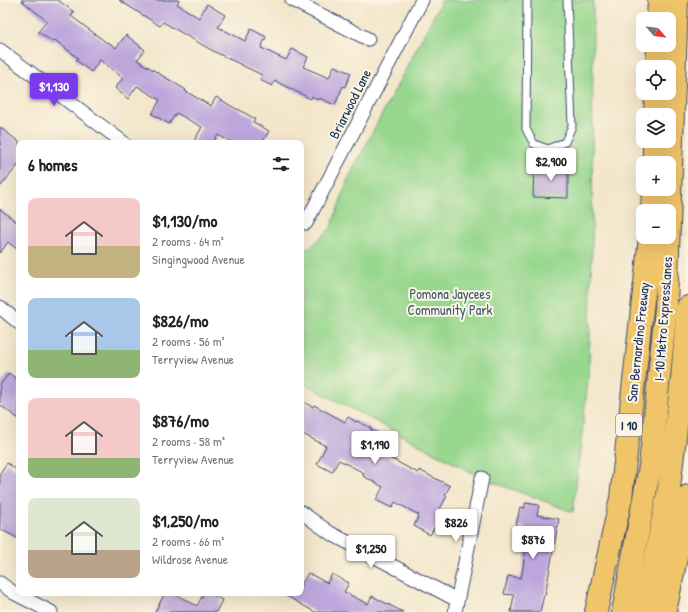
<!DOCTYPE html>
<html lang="en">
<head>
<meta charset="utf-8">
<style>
  body { margin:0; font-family:"Patrick Hand",sans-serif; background:#f6f6f6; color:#222; height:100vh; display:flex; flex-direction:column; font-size:15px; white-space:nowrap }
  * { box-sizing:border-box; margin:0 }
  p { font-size:13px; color:#767676 }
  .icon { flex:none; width:22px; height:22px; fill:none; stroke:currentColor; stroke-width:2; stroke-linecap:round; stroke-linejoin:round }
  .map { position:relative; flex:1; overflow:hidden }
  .side { position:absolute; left:16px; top:140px; width:288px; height:456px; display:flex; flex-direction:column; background:#fff; border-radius:8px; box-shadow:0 4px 16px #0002 }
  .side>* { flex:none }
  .needle { width:26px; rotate:118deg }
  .fabs { position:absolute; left:636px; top:12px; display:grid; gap:8px }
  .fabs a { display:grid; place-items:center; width:40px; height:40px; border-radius:8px; background:#fff; box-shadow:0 4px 16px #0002; font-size:20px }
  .price { position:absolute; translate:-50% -34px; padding:0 9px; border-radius:4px; background:#fff; color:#222; font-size:13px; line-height:26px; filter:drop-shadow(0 1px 2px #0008) }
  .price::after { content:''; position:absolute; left:50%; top:24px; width:12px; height:9px; margin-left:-6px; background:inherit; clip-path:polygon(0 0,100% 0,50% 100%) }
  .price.active { background:#7c3aed; color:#fff }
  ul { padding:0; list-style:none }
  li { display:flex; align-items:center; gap:12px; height:100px; padding:0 12px }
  li span { display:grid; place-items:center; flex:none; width:112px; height:80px; border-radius:8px; color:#555 }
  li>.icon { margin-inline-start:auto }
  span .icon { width:48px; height:48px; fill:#fffc; stroke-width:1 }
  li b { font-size:17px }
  h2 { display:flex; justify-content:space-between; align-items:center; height:48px; padding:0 12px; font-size:17px }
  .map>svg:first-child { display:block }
  .green { fill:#97d78e; stroke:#598376 }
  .building { fill:#bda6dc }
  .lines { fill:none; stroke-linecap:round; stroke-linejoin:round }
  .lane-casing { stroke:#3b4a6e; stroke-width:9 }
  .street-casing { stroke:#3b4a6e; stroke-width:15 }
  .highway-casing { stroke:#3b4a6e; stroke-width:24 }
  .lane { stroke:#fff; stroke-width:7 }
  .street { stroke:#fff; stroke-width:13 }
  .highway { stroke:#f0c469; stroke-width:22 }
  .labels { text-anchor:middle; stroke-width:4; stroke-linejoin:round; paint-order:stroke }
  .shield { fill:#fcf5e5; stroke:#5e6a86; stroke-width:1 }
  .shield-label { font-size:13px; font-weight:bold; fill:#1b2f5e }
  .street-label { font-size:14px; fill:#1b2f5e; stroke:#fcf5e5 }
  .park-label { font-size:14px; fill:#3a596a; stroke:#fcf5e5 }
</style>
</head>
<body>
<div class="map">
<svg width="688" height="612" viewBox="0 0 688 612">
  <rect width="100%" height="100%" fill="#fcf5e5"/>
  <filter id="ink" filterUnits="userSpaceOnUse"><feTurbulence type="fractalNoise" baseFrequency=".025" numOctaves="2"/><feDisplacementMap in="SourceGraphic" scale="8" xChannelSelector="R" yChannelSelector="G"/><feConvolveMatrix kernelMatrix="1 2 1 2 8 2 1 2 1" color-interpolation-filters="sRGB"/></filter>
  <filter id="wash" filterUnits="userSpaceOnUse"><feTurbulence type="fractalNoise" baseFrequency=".012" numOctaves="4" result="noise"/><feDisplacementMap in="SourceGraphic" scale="16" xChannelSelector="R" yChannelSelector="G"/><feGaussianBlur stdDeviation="0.9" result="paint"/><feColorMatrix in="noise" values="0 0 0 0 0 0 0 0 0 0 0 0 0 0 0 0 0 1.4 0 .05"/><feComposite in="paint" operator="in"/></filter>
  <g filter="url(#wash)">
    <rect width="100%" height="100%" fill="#f3e6cb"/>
    <!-- green -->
    <path class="green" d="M442,0h151l-1,248 -3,123 -16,141 -91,-34 -181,-96v-132l9,-2 21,-20 17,-49z"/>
    <g id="blocks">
      <!-- building -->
      <path class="building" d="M21,0h37l16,12 -3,4 36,27 1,-1 8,6 10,-13 19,15 -8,10 49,30 -1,1 26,15 5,-9 22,13v-1l17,10 -2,3 16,9 -7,12h-29l-15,-8 -5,8h-20l9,-16 -26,-14 -7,11 -17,-10 8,-14 -23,-14 -9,13 -13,-11 8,-10 -23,-18 -9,12 -15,-12 2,-2 -23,-18 -2,2 -15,-10 9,-11z
        M119,0h60l-2,4 22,14 8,-14 18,11 -7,12 27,14 6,-12 15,8 -5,11 25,12 6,-11 16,8 -5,10 26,11 5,-12 17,7 -6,14 -2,-1 -8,19 -16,-7 -1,2 -6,-4 -1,3 -36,-18 -3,5 -12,-6 2,-5 -49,-24 -50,-29 -3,4z
        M0,127l19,15v22l-19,23z
        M534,167h34v31l-35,-1z
        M0,209l19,15v27l-11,-9 -8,11z
        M9,373l10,8v38l-19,-14v-20z
        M301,401l12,6 1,-2 31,17 3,-5 8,5 1,-1 14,7 -1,1 9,5 -8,14 47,25 1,-3 31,16 -5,9 2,1 -11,20 4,2 -10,17 -16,-9 5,-11 -24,-13 -3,6 -16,-8 7,-13 -20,-11 1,-3 -25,-13 -7,12 -15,-8 9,-18 -25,-13z
        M7,463l12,8v68l-19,-10v-56z
        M525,503l14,2 -2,10 22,4 -14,76h-1l-4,17h-29l3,-17 -10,-1 4,-18 13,2 5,-28 -3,-1 4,-21 -11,-2 4,-19 5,1z
        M308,573l19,10 5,-9 17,9 -5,9 24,12 4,-8 31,16h-88l-34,-19h20v-8z
        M165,593h8l24,13 7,-13h4l14,7 -6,12h-61z"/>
    </g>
  </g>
  <g filter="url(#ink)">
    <use href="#blocks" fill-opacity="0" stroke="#3b4a6e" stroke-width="1"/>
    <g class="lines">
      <!-- lane casing -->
      <g class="lane-casing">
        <path id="lane" d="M527,0l-1,129 8,15 14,5 17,-7 7,-16 -5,-126"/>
      </g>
      <!-- street casing -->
      <g class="street-casing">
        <path id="street" d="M292,0l76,39
          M0,50l124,93
          M306,223l116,-223
          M0,307l19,16
          M301,512l29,21 127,67
          M0,583l14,10 37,19
          M455,612l27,-134"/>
      </g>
      <!-- highway casing -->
      <g class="highway-casing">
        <path id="highway" d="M658,19l1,-19
          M657,67l1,-22
          M655,115l1,-22
          M654,163v-22
          M652,211l1,-22
          M596,612l25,-114 29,-261
          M623,612l27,-146 16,-159 11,-307
          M644,612l10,-46 15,-78 13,-110 6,-71
          M665,612l21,-103 2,-13"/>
      </g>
      <!-- lane -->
      <use href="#lane" class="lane"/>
      <!-- street -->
      <use href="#street" class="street"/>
      <!-- highway -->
      <use href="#highway" class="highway"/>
    </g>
  </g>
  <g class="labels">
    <!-- shield labels -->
    <rect class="shield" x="616" y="414" width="26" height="22" rx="3"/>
    <g class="shield-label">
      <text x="629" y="430">I 10</text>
    </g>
    <!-- street labels -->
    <g class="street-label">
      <text transform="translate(350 104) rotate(-63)" y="5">Briarwood Lane</text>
      <text transform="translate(663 319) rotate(-86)" y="5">I-10 Metro ExpressLanes</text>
      <text transform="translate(638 342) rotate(-84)" y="5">San Bernardino Freeway</text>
    </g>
    <!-- park labels -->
    <g class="park-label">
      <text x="450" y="299">Pomona Jaycees<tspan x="450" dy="16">Community Park</tspan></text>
    </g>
  </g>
</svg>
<div class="fabs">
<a><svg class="needle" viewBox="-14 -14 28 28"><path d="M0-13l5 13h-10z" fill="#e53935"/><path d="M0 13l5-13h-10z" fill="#767676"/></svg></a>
<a><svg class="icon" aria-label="locate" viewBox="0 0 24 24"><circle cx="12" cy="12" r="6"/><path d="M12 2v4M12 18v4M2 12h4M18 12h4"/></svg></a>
<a><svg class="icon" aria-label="layers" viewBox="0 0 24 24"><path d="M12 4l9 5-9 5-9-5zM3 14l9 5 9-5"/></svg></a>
<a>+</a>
<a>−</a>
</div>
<b class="price active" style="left:54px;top:107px">$1,130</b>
<b class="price" style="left:551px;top:182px">$2,900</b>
<b class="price" style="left:375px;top:465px">$1,190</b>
<b class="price" style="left:456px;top:543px">$826</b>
<b class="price" style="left:533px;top:560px">$876</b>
<b class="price" style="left:371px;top:569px">$1,250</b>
<section class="side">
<h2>6 homes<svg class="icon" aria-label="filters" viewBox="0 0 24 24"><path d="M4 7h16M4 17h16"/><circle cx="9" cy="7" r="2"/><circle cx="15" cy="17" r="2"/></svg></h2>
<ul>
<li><span style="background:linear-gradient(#f6c9c9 60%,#c2b280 0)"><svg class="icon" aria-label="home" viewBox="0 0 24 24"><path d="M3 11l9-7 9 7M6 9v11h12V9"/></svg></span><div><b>$1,130/mo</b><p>2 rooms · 64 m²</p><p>Singingwood Avenue</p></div></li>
<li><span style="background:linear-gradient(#a9c7e8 65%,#8fb573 0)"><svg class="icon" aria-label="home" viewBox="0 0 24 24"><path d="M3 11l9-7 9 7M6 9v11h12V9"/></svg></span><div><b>$826/mo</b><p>2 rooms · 56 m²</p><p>Terryview Avenue</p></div></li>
<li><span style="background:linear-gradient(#f6c9c9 75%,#8fb573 0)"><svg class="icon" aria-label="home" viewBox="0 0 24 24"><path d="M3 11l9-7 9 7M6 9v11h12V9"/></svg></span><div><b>$876/mo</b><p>2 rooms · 58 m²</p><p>Terryview Avenue</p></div></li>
<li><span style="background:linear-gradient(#dfe7d0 65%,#b9a48a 0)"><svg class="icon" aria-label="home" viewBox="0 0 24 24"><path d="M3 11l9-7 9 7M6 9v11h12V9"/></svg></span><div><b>$1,250/mo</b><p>2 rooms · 66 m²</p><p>Wildrose Avenue</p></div></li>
</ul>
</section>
</div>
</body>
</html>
